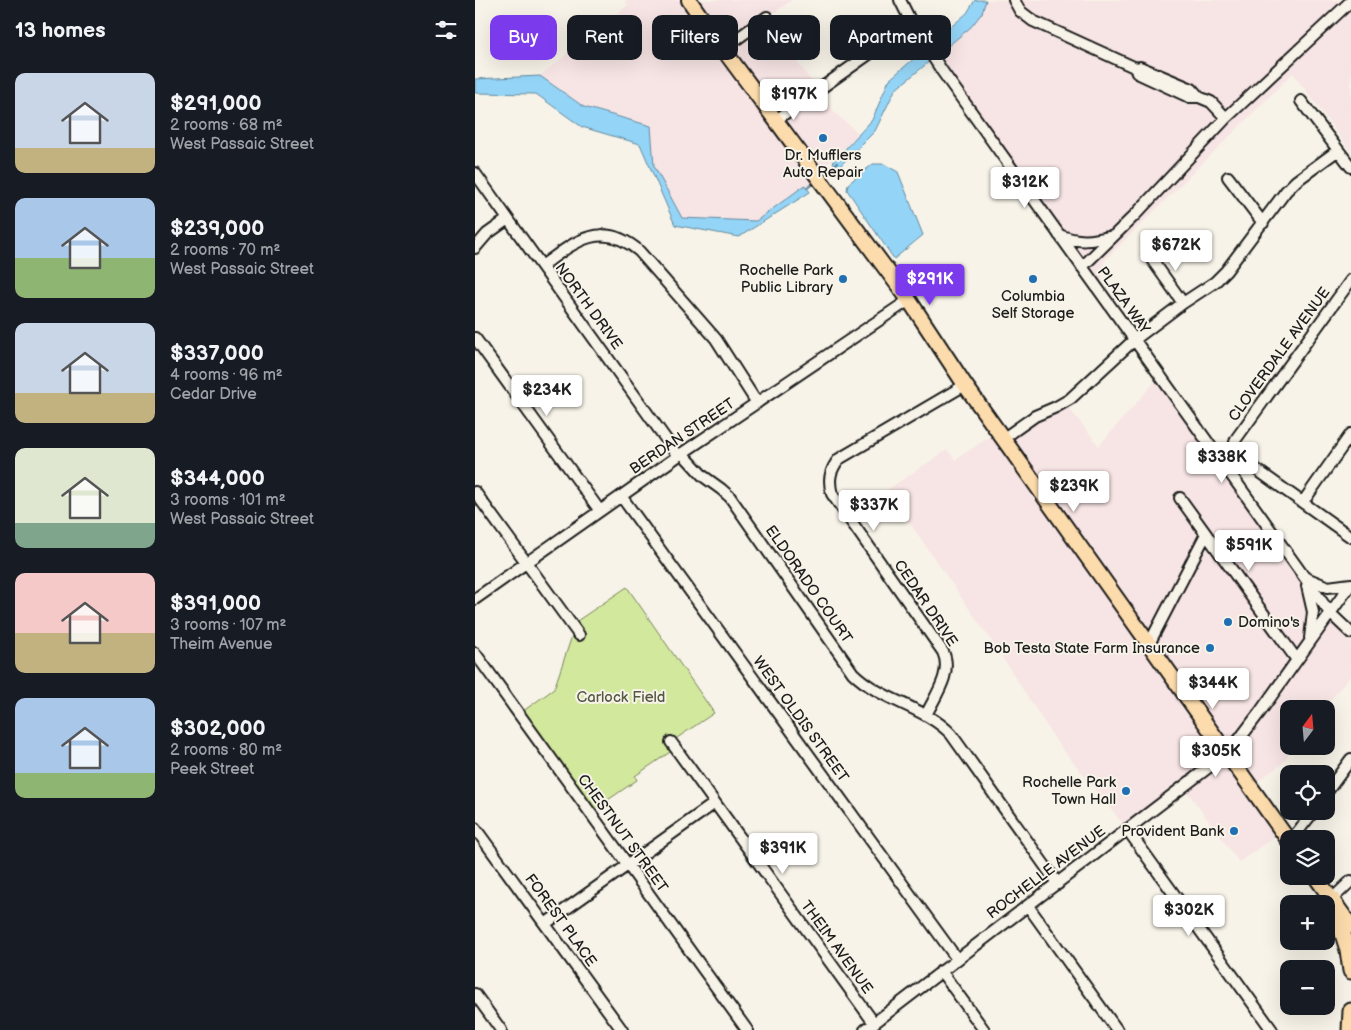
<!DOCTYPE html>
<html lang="en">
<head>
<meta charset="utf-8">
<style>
  body { margin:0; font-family:"Balsamiq Sans",sans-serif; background:#242831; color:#f1f3f6; height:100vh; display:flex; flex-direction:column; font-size:19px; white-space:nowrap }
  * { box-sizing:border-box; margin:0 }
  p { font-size:16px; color:#9ea1a6 }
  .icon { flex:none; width:28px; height:28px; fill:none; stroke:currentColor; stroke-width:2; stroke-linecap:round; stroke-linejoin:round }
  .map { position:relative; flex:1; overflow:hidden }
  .drawer { display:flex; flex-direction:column; background:#171b24; width:475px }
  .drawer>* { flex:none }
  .guide { position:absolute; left:15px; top:15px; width:475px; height:45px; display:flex; gap:10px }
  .needle { width:32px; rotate:16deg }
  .buttons { position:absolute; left:805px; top:700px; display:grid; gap:10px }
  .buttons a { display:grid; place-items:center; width:55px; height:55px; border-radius:10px; background:#171b24; box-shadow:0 5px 20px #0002; font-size:25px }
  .price { position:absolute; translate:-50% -42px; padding:0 11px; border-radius:5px; background:#fff; color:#222; font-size:16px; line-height:32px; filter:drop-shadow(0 1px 2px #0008) }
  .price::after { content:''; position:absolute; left:50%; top:30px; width:15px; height:11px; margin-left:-8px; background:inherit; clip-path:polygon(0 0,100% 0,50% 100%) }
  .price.on { background:#7c3aed; color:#fff }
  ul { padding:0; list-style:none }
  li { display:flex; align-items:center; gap:15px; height:125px; padding:0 15px }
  li span { display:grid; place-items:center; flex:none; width:140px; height:100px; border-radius:10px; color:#555 }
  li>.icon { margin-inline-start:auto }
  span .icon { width:60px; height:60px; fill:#fffc; stroke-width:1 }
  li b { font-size:21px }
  h2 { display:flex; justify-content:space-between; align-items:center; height:60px; padding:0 15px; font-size:21px }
  .pill { padding:0 18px; border-radius:10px; background:#171b24; box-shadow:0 5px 20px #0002; font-size:18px; line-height:45px }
  .pill.on { background:#7c3aed; color:#fff }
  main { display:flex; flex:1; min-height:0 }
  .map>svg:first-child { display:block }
  .built { fill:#f7e4e4 }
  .green { fill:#d2e89d; stroke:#77825c }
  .water { fill:#94d4f6; stroke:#648a9f }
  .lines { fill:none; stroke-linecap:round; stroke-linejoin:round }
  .stream { stroke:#648a9f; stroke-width:2.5 }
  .minor-casing { stroke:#1c1c1c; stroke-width:14 }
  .major-casing { stroke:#1c1c1c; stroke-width:18 }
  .highway-casing { stroke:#1c1c1c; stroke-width:19 }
  .minor { stroke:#f7f3e8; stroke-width:10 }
  .major { stroke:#fcdcac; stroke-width:14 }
  .highway { stroke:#fcdcac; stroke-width:15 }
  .poi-dot { fill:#1f6fb2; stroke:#f7f3e8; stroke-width:2 }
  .labels { text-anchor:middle; stroke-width:4; stroke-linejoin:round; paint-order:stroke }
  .poi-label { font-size:15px; fill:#1c1c1c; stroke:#f7f3e8; text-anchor:end }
  .street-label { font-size:15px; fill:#1c1c1c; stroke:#f7f3e8 }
  .park-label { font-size:15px; fill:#535943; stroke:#f7f3e8 }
</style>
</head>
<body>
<main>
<section class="drawer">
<h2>13 homes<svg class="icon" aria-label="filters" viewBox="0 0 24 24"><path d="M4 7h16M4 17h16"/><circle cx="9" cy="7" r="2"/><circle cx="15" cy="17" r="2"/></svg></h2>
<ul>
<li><span style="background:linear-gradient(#c9d6e8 75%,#c2b280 0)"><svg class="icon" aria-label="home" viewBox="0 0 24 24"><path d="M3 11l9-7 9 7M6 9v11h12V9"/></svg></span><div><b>$291,000</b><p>2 rooms · 68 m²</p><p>West Passaic Street</p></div></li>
<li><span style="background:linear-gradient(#a9c7e8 60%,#8fb573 0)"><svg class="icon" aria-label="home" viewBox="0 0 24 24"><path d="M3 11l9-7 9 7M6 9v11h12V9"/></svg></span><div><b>$239,000</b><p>2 rooms · 70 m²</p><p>West Passaic Street</p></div></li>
<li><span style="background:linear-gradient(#c9d6e8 70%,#c2b280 0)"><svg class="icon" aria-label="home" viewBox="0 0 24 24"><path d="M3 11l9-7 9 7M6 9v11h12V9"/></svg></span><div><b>$337,000</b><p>4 rooms · 96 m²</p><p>Cedar Drive</p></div></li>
<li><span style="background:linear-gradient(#dfe7d0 75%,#7fa58c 0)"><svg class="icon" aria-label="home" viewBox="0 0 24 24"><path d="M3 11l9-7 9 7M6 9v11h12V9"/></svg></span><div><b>$344,000</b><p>3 rooms · 101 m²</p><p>West Passaic Street</p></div></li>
<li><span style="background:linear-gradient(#f6c9c9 60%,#c2b280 0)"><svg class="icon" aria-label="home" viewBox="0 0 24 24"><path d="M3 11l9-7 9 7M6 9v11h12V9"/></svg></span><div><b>$391,000</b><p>3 rooms · 107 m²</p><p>Theim Avenue</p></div></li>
<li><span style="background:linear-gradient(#a9c7e8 75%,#8fb573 0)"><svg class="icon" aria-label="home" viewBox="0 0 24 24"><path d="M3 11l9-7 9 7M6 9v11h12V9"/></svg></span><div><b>$302,000</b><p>2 rooms · 80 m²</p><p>Peek Street</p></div></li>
</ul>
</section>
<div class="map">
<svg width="876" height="1030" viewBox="0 0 876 1030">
  <rect width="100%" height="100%" fill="#f7f3e8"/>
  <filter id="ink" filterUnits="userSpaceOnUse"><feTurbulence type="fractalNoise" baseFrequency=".02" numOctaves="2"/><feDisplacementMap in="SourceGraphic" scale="10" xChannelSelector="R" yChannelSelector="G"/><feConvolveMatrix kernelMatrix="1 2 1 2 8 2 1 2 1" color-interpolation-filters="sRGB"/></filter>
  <g filter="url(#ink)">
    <!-- built -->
    <path class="built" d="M150,0h167l-21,15 24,31 -6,5 46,62 24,21 -42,41 2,3 -12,10 -51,33 -74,-3 -28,-52 -3,-39 -67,-20 -44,-31 88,-71z
      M511,0h365v152l-58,-79 -189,188 -2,22 -42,-55 -95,-134 -26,-41 32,-26 11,-14z
      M685,376l191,257v42l-28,34h-34v37h4l-9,16 -34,25 32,44 -43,31 -55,-75 -57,42 -70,-87 -62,-96 -108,-156 60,-40 8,10 43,-29 5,7 61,-36 35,44z"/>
    <!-- green -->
    <path class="green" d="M152,587l87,126 -43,29 5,6 -41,28 2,4 -48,33 -70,-99 35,-25 20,-59 -3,-5z"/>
    <!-- water -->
    <path class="water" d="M500,0h11l-4,13 -11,14 -76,63 -20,41 -38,38 -4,-7 39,-42 17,-40 78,-67z
      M65,76l44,31 67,19 3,40 28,52 74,3 49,-36 5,7 -71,45 -64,-12 -35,-81 -58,-17 -46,-33 -61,-1v-14z
      M398,164h11l14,8 25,63 -29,24 -47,-69 1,-6z"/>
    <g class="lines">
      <!-- stream -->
      <path class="stream" d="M347,176l15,-13
        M332,188l9,-7"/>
      <!-- minor casing -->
      <g class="minor-casing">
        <path id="minor" d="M425,0l12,24 30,47 388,542 21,20
          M539,0l6,11 13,10 103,47 4,-1 52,22 7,8 12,5 15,16 -91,97 -53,52
          M248,49l44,-32
          M661,68l1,5 52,24h10
          M826,101l50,66
          M751,118l125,-117
          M301,120l127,-90
          M0,173l203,283
          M753,177l35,46
          M584,235c20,8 33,6 54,1
          M0,248l12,-14 21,-15
          M673,254l35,49
          M67,266c32,-24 60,-47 97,-15l77,88 41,64
          M876,280l-115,159c-3,8 -2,12 3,18l112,80
          M0,338l125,173
          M529,438l31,-22 21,-9 14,-8 64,-59 49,-37 32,-21 11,-11 60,-80 10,-10 41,-30
          M207,453l21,23 18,13 9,8 123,176c30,29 71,33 98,61l107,150
          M0,492l104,143
          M146,496l336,463
          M705,498l117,162
          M828,502l48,-68
          M831,578l22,9 23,-3
          M832,586l6,26 -3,26
          M0,599l203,-143 231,-156
          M674,644l57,-110
          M0,653l272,377
          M451,715c9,-19 27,-42 17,-63l-111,-158c-4,-14 -2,-24 7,-35l126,-74
          M196,742l203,281
          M851,793l25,-34
          M0,828l147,202
          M652,829l145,201
          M817,839l22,-28
          M857,899l19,-18
          M553,906l89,124
          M70,924l170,-121
          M466,971l43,59
          M0,994l26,36
          M390,1030l361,-276 12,-13 22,-29 91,-128"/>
      </g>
      <!-- major casing -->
      <g class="major-casing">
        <path id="major" d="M214,0l34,49 186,251 56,85 324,456
          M840,876l36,50"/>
      </g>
      <!-- highway casing -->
      <g class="highway-casing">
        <path id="highway" d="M857,899l16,51 3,21
          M875,1030l1,-19"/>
      </g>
      <!-- minor -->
      <use href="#minor" class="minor"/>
      <!-- major -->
      <use href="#major" class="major"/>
      <!-- highway -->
      <use href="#highway" class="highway"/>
    </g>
  </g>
  <!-- markers -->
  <g class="poi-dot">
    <circle cx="348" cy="138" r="5"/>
    <circle cx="368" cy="279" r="5"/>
    <circle cx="558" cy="279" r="5"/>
    <circle cx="753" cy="622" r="5"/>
    <circle cx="735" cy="648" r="5"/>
    <circle cx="651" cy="791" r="5"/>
    <circle cx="759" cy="831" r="5"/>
  </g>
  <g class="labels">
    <!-- poi labels -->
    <g class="poi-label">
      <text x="348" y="160" text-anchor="middle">Dr. Mufflers<tspan x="348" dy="17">Auto Repair</tspan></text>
      <text x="358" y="275">Rochelle Park<tspan x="358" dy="17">Public Library</tspan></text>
      <text x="558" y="301" text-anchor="middle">Columbia<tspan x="558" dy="17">Self Storage</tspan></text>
      <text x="763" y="627" text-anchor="start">Domino's</text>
      <text x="725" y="653">Bob Testa State Farm Insurance</text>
      <text x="641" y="787">Rochelle Park<tspan x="641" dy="17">Town Hall</tspan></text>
      <text x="749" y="836">Provident Bank</text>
    </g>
    <!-- street labels -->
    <g class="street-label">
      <text transform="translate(649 300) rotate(54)" y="5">PLAZA WAY</text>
      <text transform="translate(114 306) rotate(54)" y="5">NORTH DRIVE</text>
      <text transform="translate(804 354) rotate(-54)" y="5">CLOVERDALE AVENUE</text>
      <text transform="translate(207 436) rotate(-34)" y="5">BERDAN STREET</text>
      <text transform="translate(334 584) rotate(55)" y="5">ELDORADO COURT</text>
      <text transform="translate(451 603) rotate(56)" y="5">CEDAR DRIVE</text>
      <text transform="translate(326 719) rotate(54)" y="5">WEST OLDIS STREET</text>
      <text transform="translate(148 833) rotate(54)" y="5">CHESTNUT STREET</text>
      <text transform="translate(571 872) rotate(-37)" y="5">ROCHELLE AVENUE</text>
      <text transform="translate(86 920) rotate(54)" y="5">FOREST PLACE</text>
      <text transform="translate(362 947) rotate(54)" y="5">THEIM AVENUE</text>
    </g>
    <!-- park labels -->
    <g class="park-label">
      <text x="146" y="702">Carlock Field</text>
    </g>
  </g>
</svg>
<div class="buttons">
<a><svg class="needle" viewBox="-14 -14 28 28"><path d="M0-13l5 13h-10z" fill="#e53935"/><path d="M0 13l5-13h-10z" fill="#9ea1a6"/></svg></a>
<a><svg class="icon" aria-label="locate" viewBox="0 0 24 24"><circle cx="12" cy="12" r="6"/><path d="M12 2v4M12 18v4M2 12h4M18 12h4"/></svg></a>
<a><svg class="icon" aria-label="layers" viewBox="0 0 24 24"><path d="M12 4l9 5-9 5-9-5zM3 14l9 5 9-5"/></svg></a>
<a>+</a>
<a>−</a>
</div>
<b class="price" style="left:319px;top:121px">$197K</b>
<b class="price" style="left:550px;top:209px">$312K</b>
<b class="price" style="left:701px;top:272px">$672K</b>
<b class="price on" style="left:455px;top:306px">$291K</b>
<b class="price" style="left:72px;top:417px">$234K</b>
<b class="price" style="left:747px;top:484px">$338K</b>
<b class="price" style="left:599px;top:513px">$239K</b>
<b class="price" style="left:399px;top:532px">$337K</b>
<b class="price" style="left:774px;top:572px">$591K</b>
<b class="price" style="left:738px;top:710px">$344K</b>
<b class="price" style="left:741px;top:778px">$305K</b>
<b class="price" style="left:308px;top:875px">$391K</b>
<b class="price" style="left:714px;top:937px">$302K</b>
<div class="guide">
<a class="pill on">Buy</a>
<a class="pill">Rent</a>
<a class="pill">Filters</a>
<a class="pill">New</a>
<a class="pill">Apartment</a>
</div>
</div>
</main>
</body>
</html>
